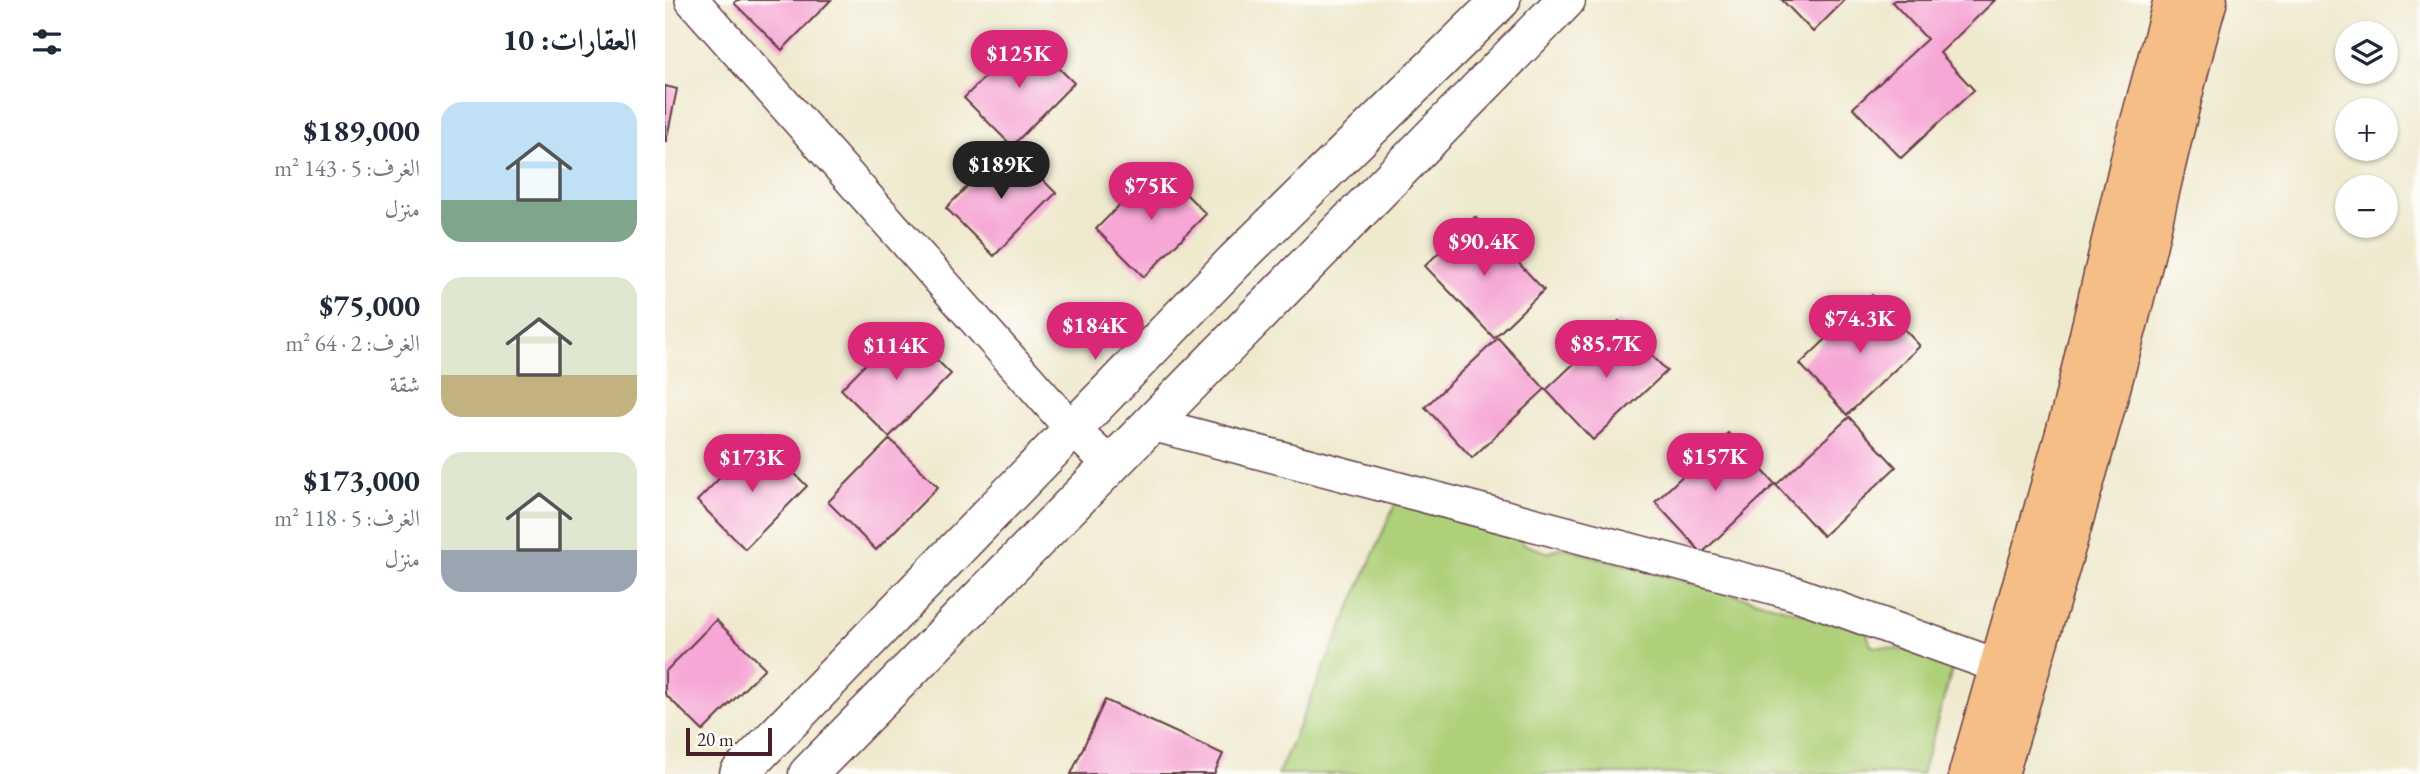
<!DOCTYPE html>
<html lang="ar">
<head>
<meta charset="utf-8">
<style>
  body { margin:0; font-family:"EB Garamond",Amiri,serif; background:#f2f2f3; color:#1f2937; direction:rtl; height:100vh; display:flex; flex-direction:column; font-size:26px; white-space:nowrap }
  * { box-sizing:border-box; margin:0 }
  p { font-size:23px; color:#747a83 }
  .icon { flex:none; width:38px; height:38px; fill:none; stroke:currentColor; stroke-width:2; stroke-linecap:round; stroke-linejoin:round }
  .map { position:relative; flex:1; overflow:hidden; direction:ltr }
  .details { display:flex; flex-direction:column; background:#fff; width:665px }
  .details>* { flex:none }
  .tools { position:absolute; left:1670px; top:21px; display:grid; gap:14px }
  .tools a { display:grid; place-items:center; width:63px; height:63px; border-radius:50%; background:#fff; box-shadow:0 2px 5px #0004; font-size:35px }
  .scale { position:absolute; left:21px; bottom:18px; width:86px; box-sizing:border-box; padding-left:7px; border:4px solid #4a1f2b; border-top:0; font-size:19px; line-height:24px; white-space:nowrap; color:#4a1f2b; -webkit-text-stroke:5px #fdfcf7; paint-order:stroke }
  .price { position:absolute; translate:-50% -60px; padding:0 16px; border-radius:24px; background:#db2777; color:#fff; font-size:23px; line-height:46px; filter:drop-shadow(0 2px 4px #0008) }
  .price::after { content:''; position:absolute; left:50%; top:42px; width:21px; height:16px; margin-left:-10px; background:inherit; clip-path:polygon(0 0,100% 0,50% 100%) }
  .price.selected { background:#222; color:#fff }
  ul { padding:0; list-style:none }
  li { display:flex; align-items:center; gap:21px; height:175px; padding:0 28px }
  li span { display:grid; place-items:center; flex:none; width:196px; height:140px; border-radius:21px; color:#555 }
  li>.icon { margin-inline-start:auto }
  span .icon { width:84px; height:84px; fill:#fffc; stroke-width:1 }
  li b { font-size:30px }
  h2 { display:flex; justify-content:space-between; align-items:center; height:84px; padding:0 28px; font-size:30px }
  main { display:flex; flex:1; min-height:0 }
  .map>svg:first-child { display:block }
  .green { fill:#aed079; stroke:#7c7852; stroke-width:2 }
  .building { fill:#f6a7d5 }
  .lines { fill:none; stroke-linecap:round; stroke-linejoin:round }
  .minor-casing { stroke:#633d43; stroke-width:36 }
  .tertiary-casing { stroke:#633d43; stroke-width:41 }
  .primary-casing { stroke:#633d43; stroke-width:41 }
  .minor { stroke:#fff; stroke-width:33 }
  .tertiary { stroke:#fff; stroke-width:38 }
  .primary { stroke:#f6be87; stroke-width:38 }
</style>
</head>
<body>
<main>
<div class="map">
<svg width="1755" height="774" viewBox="0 0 1755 774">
  <rect width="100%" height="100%" fill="#fdfcf7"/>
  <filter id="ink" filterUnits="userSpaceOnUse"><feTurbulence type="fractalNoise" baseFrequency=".0143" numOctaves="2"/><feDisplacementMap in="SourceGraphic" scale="14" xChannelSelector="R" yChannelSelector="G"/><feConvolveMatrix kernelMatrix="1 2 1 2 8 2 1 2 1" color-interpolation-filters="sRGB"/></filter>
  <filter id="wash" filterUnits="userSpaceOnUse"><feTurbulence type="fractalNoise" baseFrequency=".00686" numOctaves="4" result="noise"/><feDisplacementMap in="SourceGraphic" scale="28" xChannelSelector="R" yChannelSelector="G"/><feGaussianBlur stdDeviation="1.57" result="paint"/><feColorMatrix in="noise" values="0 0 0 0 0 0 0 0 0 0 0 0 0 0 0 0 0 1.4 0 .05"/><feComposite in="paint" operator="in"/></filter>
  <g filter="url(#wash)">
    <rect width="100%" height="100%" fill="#efe9ce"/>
    <!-- green -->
    <path class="green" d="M731,502l121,32 6,10 26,9 11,-6 306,84 5,15 85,10 -34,118h-644z"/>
    <g id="blocks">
      <!-- building -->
      <path class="building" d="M72,0h94l-49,50 -48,-47z
        M1117,0h63l-32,32z
        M1230,0h100l-55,53 34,37 -73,68 -48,-50 74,-69 -35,-37z
        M361,35l48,48 -62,63 -48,-48z
        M0,86l12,3 -11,53h-1z
        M343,145l48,48 -62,63 -48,-48z
        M493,166l48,48 -62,63 -48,-48z
        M810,217l69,73 -50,48 -69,-72z
        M1207,295l48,51 -73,69 -47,-51z
        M954,321l48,50 -74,69 -47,-50z
        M238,326l48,48 -62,63 -48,-48z
        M833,338l47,51 -73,69 -47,-51z
        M1184,417l47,50 -73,69 -47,-51z
        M1063,433l47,51 -73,69 -47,-51z
        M94,438l48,48 -62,63 -48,-48z
        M225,439l48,48 -62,63 -48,-48z
        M51,620l49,48 -62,63 -38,-37v-22z
        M440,700l118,54 -9,20h-143z"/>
    </g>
  </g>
  <g filter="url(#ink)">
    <use href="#blocks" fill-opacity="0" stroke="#633d43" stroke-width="2"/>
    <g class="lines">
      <!-- minor casing -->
      <g class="minor-casing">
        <path id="minor" d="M27,0l380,429 39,36
          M487,424l642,169 204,73"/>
      </g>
      <!-- tertiary casing -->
      <g class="tertiary-casing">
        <path id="tertiary" d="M74,774l496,-513 266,-261
          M143,774l758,-774"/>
      </g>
      <!-- primary casing -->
      <g class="primary-casing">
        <path id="primary" d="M1303,774l103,-362 61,-261 41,-151
          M1334,774c45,-149 89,-298 129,-449 28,-108 49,-218 80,-325"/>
      </g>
      <!-- minor -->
      <use href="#minor" class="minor"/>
      <!-- tertiary -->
      <use href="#tertiary" class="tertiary"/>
      <!-- primary -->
      <use href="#primary" class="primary"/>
    </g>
  </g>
</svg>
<div class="tools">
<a><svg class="icon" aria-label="layers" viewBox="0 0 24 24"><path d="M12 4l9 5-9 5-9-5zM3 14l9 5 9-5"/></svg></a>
<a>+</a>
<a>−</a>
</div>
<div class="scale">20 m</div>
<b class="price" style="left:354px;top:90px">$125K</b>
<b class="price selected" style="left:336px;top:201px">$189K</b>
<b class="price" style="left:486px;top:222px">$75K</b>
<b class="price" style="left:819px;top:278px">$90.4K</b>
<b class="price" style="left:1195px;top:355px">$74.3K</b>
<b class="price" style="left:430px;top:362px">$184K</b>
<b class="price" style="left:941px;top:380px">$85.7K</b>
<b class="price" style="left:231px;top:382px">$114K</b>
<b class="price" style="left:1050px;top:493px">$157K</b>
<b class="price" style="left:87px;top:494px">$173K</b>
</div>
<section class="details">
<h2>العقارات: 10<svg class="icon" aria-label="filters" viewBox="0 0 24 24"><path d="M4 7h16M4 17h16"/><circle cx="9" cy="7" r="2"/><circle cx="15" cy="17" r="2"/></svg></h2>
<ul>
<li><span style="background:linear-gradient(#bfe0f5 70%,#7fa58c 0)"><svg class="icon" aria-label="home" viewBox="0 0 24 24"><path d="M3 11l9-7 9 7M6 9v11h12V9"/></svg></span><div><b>$189,000</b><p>الغرف: 5 · 143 m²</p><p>منزل</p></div></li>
<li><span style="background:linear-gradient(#dfe7d0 70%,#c2b280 0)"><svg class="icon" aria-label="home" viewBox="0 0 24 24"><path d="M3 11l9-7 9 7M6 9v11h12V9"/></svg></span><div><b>$75,000</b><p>الغرف: 2 · 64 m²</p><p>شقة</p></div></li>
<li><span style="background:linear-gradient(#dfe7d0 70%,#9aa5b1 0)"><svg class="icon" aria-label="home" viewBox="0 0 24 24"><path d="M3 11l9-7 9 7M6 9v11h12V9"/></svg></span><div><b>$173,000</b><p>الغرف: 5 · 118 m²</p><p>منزل</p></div></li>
</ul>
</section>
</main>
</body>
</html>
